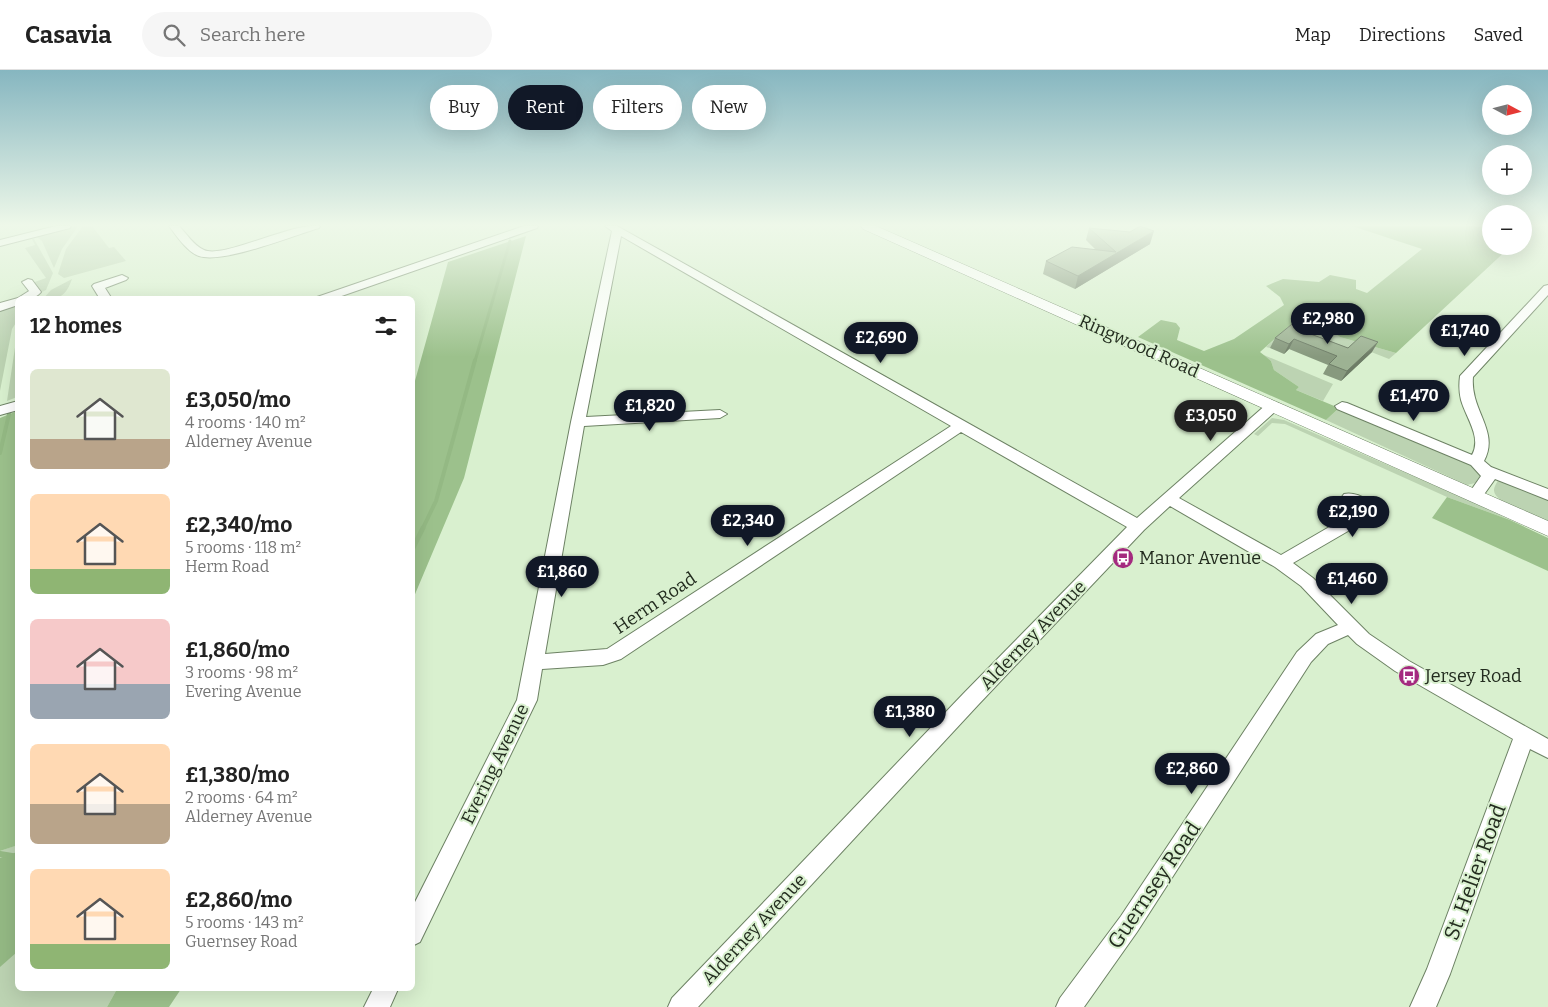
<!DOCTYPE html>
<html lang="en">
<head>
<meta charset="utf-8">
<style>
  body { margin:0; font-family:Bitter,serif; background:#f6f6f6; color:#222; height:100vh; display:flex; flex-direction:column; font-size:19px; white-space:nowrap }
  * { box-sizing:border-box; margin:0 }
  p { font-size:16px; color:#767676 }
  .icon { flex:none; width:28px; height:28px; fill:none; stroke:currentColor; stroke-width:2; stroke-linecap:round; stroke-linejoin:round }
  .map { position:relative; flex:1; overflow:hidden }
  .drawer { position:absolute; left:15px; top:226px; width:400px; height:695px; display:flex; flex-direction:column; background:#fff; border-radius:8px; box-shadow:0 5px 20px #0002 }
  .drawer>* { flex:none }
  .guide { position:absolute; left:430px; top:15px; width:475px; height:45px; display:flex; gap:10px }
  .needle { width:32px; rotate:97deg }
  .buttons { position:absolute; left:1482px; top:15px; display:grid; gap:10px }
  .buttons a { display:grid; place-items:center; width:50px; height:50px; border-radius:50%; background:#fff; box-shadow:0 5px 20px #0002; font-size:25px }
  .price { position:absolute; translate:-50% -42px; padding:0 11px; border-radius:18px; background:#111827; color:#fff; font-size:16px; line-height:32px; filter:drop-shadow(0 1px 2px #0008) }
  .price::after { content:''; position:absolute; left:50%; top:30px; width:15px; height:11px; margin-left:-8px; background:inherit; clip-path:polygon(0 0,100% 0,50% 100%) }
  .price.on { background:#222; color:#fff }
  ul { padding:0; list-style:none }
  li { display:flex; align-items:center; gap:15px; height:125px; padding:0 15px }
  li span { display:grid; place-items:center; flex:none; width:140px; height:100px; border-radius:8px; color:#555 }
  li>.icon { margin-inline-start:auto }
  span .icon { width:60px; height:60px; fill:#fffc; stroke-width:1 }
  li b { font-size:21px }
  h2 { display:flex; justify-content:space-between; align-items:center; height:60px; padding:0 15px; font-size:21px }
  .chip { padding:0 18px; border-radius:22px; background:#fff; box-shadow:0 5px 20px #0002; font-size:18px; line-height:45px }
  .chip.on { background:#111827; color:#fff }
  header { display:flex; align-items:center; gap:30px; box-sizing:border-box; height:70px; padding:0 25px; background:#fff; border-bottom:1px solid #e0e0e0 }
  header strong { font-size:24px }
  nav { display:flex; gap:28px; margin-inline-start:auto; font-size:18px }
  .search { width:350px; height:45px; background:#f6f6f6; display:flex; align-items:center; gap:12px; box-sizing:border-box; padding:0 18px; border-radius:28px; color:#767676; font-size:19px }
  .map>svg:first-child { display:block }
  .green { fill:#bcd3b2 }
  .forest { fill:#9cc18c }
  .water { fill:#94b984 }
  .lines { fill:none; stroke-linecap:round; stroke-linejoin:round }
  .stream-far3 { stroke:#94b984; stroke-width:3 }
  .stream-far2 { stroke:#94b984; stroke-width:4 }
  .stream-far1 { stroke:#94b984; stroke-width:5 }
  .stream { stroke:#94b984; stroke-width:6 }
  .minor-casing { stroke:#6d8264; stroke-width:2 }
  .major-casing { stroke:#6d8264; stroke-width:1 }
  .minor { fill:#fff; fill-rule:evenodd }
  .major { fill:#fff; fill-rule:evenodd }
  .wall { fill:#87997e }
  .shaded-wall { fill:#6e7d67 }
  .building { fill:#9db293; stroke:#6e7d67 }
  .labels { text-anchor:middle; stroke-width:4; stroke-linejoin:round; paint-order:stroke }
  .street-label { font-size:18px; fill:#232c1f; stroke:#d9f0cf }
  .poi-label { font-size:18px; fill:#232c1f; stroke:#d9f0cf; text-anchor:start }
  .near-street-label { font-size:21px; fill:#232c1f; stroke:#d9f0cf }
</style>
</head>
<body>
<header>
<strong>Casavia</strong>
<div class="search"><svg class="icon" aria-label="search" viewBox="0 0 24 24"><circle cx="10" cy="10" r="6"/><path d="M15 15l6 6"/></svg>Search here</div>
<nav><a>Map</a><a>Directions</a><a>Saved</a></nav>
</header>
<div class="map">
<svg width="1548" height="937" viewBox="0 0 1548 937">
  <rect width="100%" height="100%" fill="#d9f0cf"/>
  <!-- green -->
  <path class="green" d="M77,156l-1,3 -14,20 -8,19 -12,-27 -5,-4z
    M83,156h9l17,22 5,-1 12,14 -62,17 -6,-4 8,-25z
    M32,169h2l19,34 -7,17 -16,8 2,-15 14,-5 -21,-30 10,-3z
    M72,209c-6,17 -12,20 -29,20l8,-9z
    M17,235v16l-5,8 -12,62v-81z
    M1303,249l22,7 15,11 56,16 -7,6 -33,-13 -14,13 -50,-29 -22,18 -4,-1 21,-19z
    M17,264v63l-10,4z
    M1259,283l74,31 -10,17 -27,-11 3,-3 -25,-17 -3,-9z
    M1339,338l140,60 2,7 -6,8 -8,2 -141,-65z
    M1272,348l12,2 182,79 44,21 -63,-23 -162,-73 -13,-1 -14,13 -4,-2z
    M1499,409l49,19v24c-11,-5 -55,-19 -54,-32 0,-3 3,-8 5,-11z
    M17,775l1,144h99l-10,18h-107v-156z"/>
  <!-- forest -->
  <path class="forest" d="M1352,156h139v20h20l-115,107 -56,-16 -15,-11 -22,-7 -16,9 -27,24 11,9 3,9 25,17 -3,3 43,18 -13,12 -188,-83 23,-17 15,3 4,5 -3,12 27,11 30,-12 50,-34 -4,-8 -14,-11 17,-7 36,3 11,-7 26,5v9l11,4 55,-44z
    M526,166l-62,242 -51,121v-211l35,-126z
    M17,341l1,434 -18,6v-433z
    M1447,427l63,23 38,18v33l-116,-53z
    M117,919h64l-12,18h-62z"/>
  <!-- water -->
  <path class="water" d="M17,782v100l-17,15v-109z"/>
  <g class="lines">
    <!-- stream-far3 -->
    <path class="stream-far3" d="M475,291l35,-120"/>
    <!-- stream-far2 -->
    <path class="stream-far2" d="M0,383l9,-39
      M422,460l14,-29 39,-141"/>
    <!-- stream-far1 -->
    <path class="stream-far1" d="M412,480l11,-22"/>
    <!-- stream -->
    <path class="stream" d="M0,784l18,3"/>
    <!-- minor casing -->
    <g class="minor-casing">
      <path id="minor" d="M56,156h15l-1,2 -70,18v-6z
        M169,156h10c7,7 15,20 25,24 20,9 88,-28 116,-24l-1,2c-27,8 -96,36 -120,28 -12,-4 -23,-21 -30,-30z
        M524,156h14l-1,2 -204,71h-18l2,-2z
        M605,156h12l520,292 131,-115h10l2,3 -2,3 -99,89 102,57 62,-36 10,-13 -9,-4 -3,-4 3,-4c8,-2 21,2 26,10l-15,23 -62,36 20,15 56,56 40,27 139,78v19l-18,-9 -80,225 -14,33h-26l17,-38 86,-230 -118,-68 -38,-27 -9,-9 -20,9 -17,18 -174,270 -53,75h-28l4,-9 61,-82 176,-264 19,-18 22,-9 -37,-39 -26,-19 -105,-61 -26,24 -166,175 -280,302h-30l4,-9 292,-305 163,-166 -166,-95 -340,227 -18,6 -61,4 -5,31 -117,242 -8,4v-38l105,-208 54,-278 41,-191zM621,166l330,190 -344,223 -62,5 39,-228 136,-8 7,-4 -7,-4 -134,7z
        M122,205l6,3 -2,2 -21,8 7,11h-12l-8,-13 2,-2z
        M28,209l4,1 9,12c-7,8 -14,7 -23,7v6l-18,6v-8l18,-5 11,-7 -7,-9z
        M1548,215v10l-75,82c-3,34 27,54 11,84l7,6 57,22v11l-53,-21 -15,21 -5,1 -5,-1 -3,-4 14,-20 -10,-11 -134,-56 -2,-3 7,-4 5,1 125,52c10,-18 -6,-37 -11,-55 -2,-8 -2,-16 -1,-24l84,-90z
        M18,331v9l-18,5v-9z
        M373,919h25l-8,18h-26z"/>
    </g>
    <!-- major casing -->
    <g class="major-casing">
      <path id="major" d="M861,156h15l672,295v15l-685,-307z"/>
    </g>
    <!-- minor -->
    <use href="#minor" class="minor"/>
    <!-- major -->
    <use href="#major" class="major"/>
  </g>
  <!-- wall -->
  <path class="wall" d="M1089,158l61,16 -75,45 -32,-15 3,-13 50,-11 -10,-10z
    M1314,257l-3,7 37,14 24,4 -31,29 -18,-7 5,-9 -39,-16 -5,5 -14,-6 5,-10z"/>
  <!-- shaded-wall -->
  <path class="shaded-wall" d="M1154,161l-4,13 -75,45 3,-13z
    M1314,257l-5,10 -7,6 6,-10z
    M1294,269l-5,10 -5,5 5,-10z
    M1378,272l-6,10 -31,29 6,-10z"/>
  <!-- building -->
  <path class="building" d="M1140,156l14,5 -76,45 -32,-15 26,-14 44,5 -27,-24 41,4z
    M1297,250l17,7 -6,6 40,15 13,-12 17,6 -31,29 -18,-7 8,-8 -43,-17 -5,5 -14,-6z"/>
  <!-- sky -->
  <linearGradient id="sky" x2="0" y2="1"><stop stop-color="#86b6c0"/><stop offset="0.54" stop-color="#eef8e9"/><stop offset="1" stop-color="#eef8e9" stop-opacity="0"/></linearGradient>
  <rect width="1548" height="287" fill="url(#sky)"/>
  <!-- icons -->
  <defs>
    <g id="bus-disc" transform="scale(1.125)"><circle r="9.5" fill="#a42a7f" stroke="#d9f0cf"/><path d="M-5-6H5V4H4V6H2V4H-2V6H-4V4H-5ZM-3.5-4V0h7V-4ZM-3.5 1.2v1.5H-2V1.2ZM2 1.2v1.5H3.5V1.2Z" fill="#fff"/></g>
  </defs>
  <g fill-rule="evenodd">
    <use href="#bus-disc" x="1123" y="488"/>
    <use href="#bus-disc" x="1409" y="606"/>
  </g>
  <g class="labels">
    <!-- street labels -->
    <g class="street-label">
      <text transform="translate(1139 276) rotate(24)" y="6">Ringwood Road</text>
      <text transform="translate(655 533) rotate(-34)" y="6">Herm Road</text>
      <text transform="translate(1033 565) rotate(-46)" y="6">Alderney Avenue</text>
      <text transform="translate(495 694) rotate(-64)" y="6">Evering Avenue</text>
      <text transform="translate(754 859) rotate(-47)" y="6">Alderney Avenue</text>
    </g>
    <!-- poi labels -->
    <g class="poi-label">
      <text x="1139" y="494">Manor Avenue</text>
      <text x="1425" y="612">Jersey Road</text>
    </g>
    <!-- near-street labels -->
    <g class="near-street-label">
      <text transform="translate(1475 802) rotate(-70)" y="7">St. Helier Road</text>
      <text transform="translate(1154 815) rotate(-56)" y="7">Guernsey Road</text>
    </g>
  </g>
</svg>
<div class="buttons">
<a><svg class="needle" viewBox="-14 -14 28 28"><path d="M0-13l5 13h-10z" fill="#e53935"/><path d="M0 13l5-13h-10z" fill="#767676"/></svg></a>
<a>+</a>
<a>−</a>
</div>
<b class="price" style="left:1328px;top:275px">£2,980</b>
<b class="price" style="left:1465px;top:287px">£1,740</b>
<b class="price" style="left:881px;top:294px">£2,690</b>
<b class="price" style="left:1414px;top:352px">£1,470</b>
<b class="price" style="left:650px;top:362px">£1,820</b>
<b class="price on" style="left:1211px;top:372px">£3,050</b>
<b class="price" style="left:1353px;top:468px">£2,190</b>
<b class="price" style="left:748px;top:477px">£2,340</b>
<b class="price" style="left:562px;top:528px">£1,860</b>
<b class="price" style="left:1352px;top:535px">£1,460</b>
<b class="price" style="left:910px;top:668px">£1,380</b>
<b class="price" style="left:1192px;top:725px">£2,860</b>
<div class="guide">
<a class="chip">Buy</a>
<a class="chip on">Rent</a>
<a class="chip">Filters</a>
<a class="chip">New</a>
</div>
<section class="drawer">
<h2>12 homes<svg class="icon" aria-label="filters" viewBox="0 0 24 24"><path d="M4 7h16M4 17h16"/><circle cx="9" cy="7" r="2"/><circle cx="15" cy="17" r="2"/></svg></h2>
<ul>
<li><span style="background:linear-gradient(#dfe7d0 70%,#b9a48a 0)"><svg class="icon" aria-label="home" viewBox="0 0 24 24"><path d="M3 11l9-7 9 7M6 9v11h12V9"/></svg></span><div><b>£3,050/mo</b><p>4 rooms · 140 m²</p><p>Alderney Avenue</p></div></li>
<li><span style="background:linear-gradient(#ffd9b3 75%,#8fb573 0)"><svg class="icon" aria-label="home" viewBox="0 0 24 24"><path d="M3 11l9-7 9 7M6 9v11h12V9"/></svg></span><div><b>£2,340/mo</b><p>5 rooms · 118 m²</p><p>Herm Road</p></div></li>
<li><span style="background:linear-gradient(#f6c9c9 65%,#9aa5b1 0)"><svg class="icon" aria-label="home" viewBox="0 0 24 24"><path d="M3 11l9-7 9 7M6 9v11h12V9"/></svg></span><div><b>£1,860/mo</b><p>3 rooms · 98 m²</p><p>Evering Avenue</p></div></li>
<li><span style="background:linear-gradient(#ffd9b3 60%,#b9a48a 0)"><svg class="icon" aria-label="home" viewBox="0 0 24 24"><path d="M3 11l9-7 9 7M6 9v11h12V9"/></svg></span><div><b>£1,380/mo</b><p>2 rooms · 64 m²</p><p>Alderney Avenue</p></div></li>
<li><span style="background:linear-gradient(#ffd9b3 75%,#8fb573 0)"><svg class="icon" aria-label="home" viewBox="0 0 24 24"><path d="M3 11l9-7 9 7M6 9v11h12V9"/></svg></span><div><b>£2,860/mo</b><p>5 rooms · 143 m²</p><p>Guernsey Road</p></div></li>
</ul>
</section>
</div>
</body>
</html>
